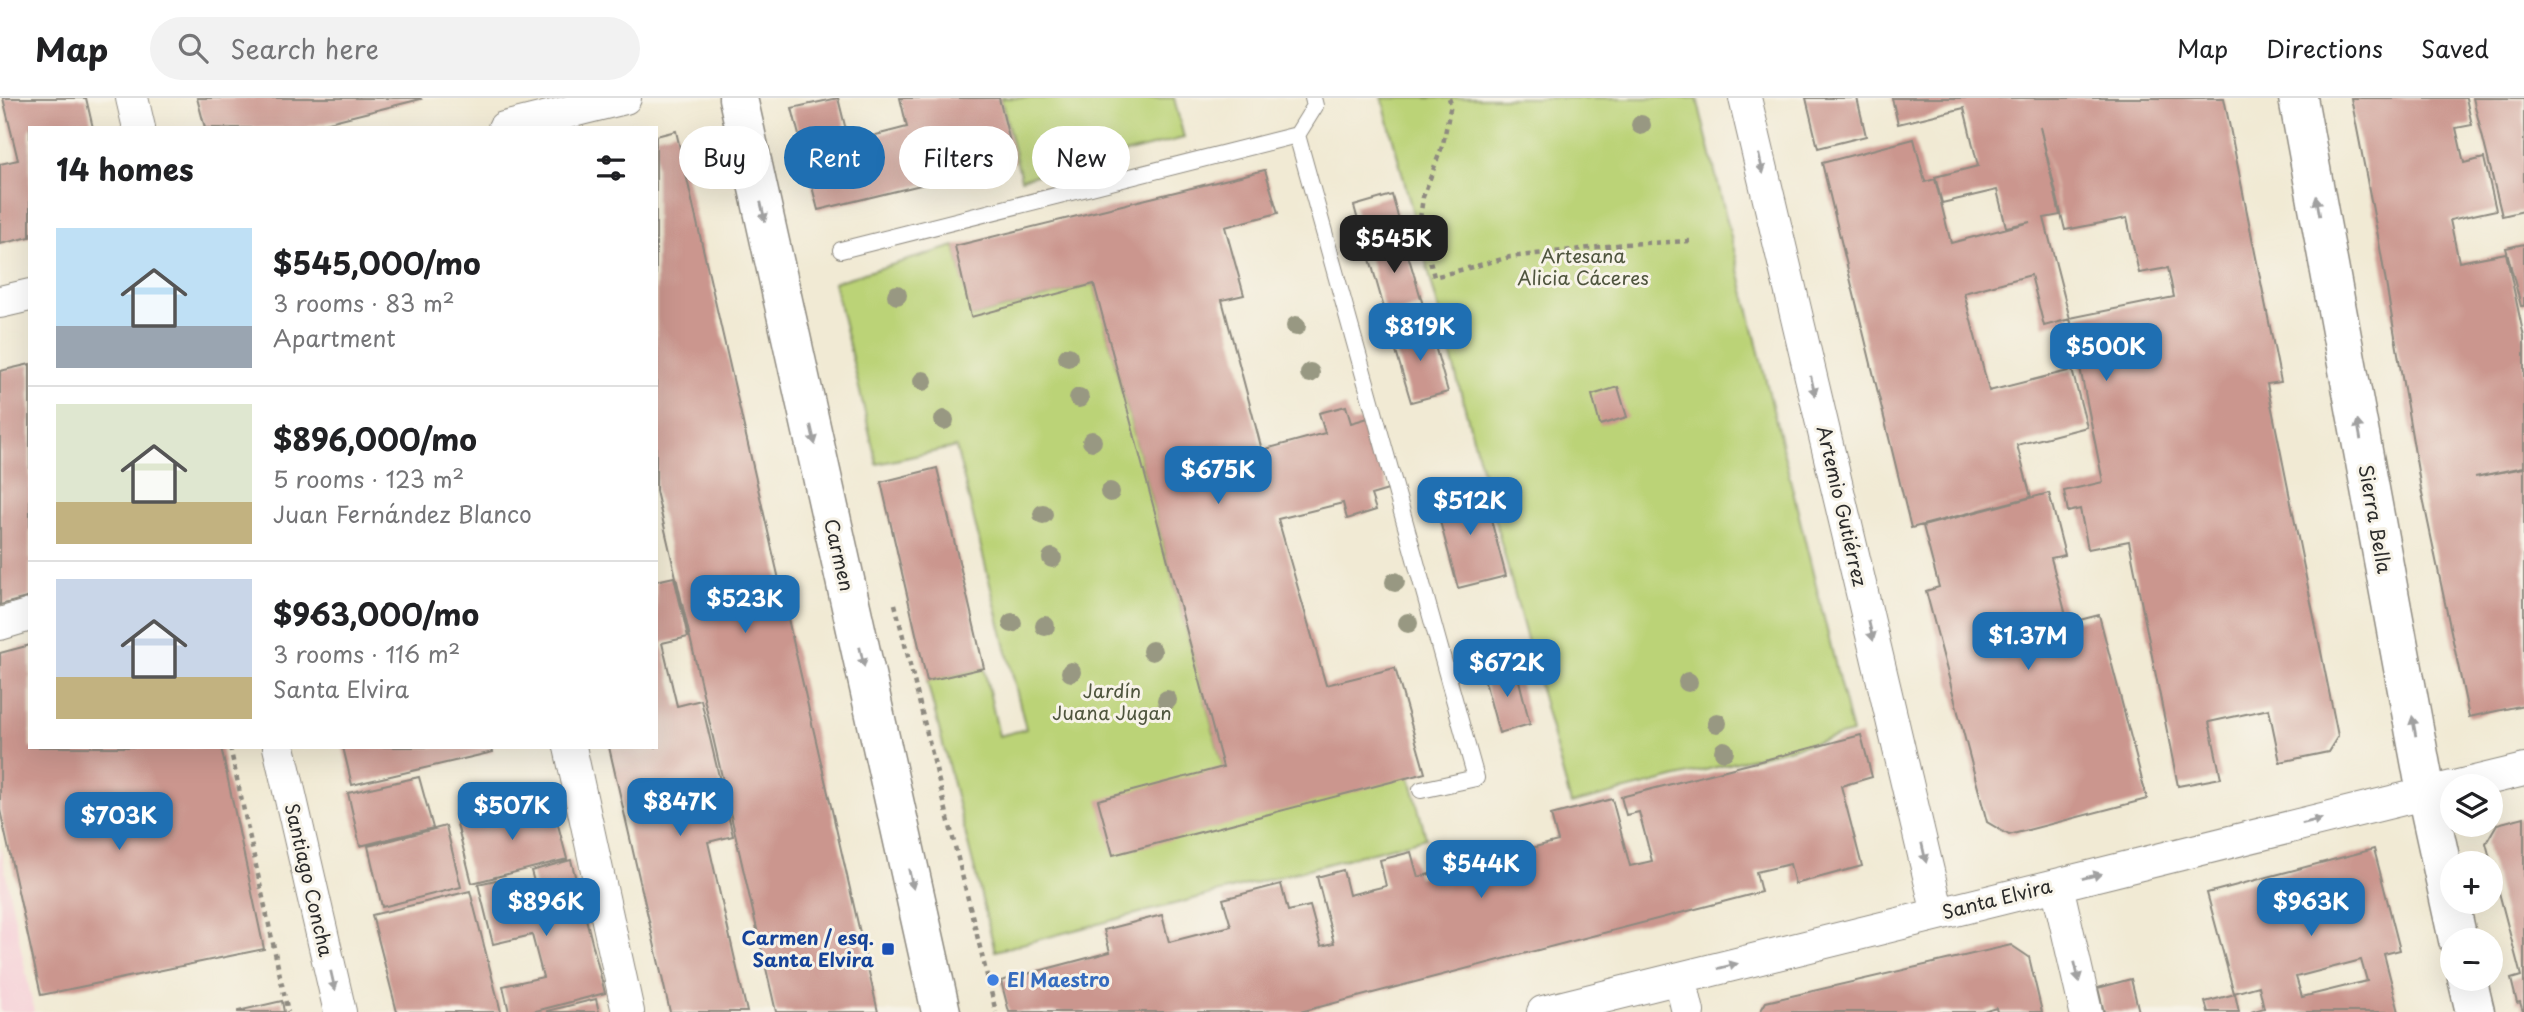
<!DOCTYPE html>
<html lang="en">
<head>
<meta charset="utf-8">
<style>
  body { margin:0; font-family:"Playpen Sans",sans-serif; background:#f2f2f2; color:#202124; height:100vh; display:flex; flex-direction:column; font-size:26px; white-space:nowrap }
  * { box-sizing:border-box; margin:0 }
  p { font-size:23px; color:#757577 }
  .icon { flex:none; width:38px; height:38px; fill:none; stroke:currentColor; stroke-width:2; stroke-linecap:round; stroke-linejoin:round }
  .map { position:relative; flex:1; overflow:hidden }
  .details { position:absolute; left:28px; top:28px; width:630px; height:623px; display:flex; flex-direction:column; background:#fff; border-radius:0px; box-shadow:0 7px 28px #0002 }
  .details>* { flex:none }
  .top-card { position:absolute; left:679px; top:28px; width:665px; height:63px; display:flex; gap:14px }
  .tools { position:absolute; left:2440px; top:676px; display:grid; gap:14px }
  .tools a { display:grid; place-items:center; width:63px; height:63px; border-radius:50%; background:#fff; box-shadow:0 7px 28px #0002; font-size:35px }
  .price { position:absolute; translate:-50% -60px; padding:0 16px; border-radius:14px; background:#1f6fb2; color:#fff; font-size:23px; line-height:46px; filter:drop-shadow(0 2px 4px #0008) }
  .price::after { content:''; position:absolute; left:50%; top:42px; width:21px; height:16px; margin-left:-10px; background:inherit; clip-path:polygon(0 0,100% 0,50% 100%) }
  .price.on { background:#222; color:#fff }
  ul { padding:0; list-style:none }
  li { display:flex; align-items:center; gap:21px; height:175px; padding:0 28px }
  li+li { border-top:2px solid #e0e0e0 }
  li span { display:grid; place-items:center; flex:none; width:196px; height:140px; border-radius:0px; color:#555 }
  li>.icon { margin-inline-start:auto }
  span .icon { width:84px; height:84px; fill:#fffc; stroke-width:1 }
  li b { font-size:30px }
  h2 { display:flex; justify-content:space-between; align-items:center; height:84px; padding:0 28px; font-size:30px }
  .tag { padding:0 24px; border-radius:32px; background:#fff; box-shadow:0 7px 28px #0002; font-size:24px; line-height:63px }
  .tag.on { background:#1f6fb2; color:#fff }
  header { display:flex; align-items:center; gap:42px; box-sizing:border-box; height:98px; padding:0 35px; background:#fff; border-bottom:2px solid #e0e0e0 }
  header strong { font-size:33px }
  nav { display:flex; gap:38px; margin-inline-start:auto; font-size:24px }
  .search { width:490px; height:63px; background:#f2f2f2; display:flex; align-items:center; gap:18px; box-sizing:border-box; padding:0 24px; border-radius:38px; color:#757577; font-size:26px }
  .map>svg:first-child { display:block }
  .built { fill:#f6cfd7 }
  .green { fill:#bbd377; stroke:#737f51; stroke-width:2 }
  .building { fill:#cb968e; fill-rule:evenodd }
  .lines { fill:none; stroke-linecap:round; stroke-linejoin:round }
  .lane-casing { stroke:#8e8a80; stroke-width:18 }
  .street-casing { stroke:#8e8a80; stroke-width:34 }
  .secondary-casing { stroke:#8e8a80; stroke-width:41 }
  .path { stroke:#8e8a80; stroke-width:4.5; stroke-dasharray:5 5; stroke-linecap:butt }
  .lane { stroke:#fff; stroke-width:16 }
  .street { stroke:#fff; stroke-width:32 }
  .secondary { stroke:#fff; stroke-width:38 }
  .tree { fill:#989882 }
  .oneway { fill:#a0a0a0 }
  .transit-dot { fill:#1a4fb4; stroke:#f7f3e8; stroke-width:2.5 }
  .shop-dot { fill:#3f7fe0; stroke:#f7f3e8; stroke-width:2.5 }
  .labels { text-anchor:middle; stroke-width:6; stroke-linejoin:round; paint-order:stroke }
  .park-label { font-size:19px; fill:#4f553e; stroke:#f7f3e8 }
  .street-label { font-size:19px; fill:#2b2b2b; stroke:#f7f3e8 }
  .transit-label { font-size:19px; font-weight:bold; fill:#164399; stroke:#f7f3e8; text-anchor:end }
  .shop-label { font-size:19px; font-weight:bold; fill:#366cbe; stroke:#f7f3e8; text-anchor:start }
</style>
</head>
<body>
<header>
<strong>Map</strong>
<div class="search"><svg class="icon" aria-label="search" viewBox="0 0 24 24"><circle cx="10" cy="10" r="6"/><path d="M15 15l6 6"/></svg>Search here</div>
<nav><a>Map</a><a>Directions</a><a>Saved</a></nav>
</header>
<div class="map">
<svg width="2524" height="914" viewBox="0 0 2524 914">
  <rect width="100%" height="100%" fill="#f7f3e8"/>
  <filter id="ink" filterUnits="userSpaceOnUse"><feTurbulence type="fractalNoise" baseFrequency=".0143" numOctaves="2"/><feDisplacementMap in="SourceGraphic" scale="14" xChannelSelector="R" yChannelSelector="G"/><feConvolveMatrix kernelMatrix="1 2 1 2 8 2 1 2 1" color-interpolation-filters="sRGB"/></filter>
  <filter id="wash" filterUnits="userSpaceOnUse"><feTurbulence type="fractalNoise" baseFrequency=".00686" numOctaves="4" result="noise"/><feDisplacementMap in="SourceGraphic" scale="28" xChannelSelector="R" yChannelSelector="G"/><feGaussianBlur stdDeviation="1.57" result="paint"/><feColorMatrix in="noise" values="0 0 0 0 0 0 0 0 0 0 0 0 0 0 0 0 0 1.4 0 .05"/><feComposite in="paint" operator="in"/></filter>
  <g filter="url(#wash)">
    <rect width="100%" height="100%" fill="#f1ead4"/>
    <!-- built -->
    <path class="built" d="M0,748l34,166h-34z"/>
    <!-- green -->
    <path class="green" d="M1001,0h173l10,40 -163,41z
      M1382,0h315l155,635 -281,71z
      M955,148l17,71 122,-33 129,483 187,10 16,61 -431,113 -68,-270 57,-13 15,68 27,-7 -70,-282 -79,17 -43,-182z"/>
    <g id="blocks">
      <!-- building -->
      <path class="building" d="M3,0h83l7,30h-63v109l-30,7v-80l18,-4z
        M197,0h223l1,1 -116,29h-100z
        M838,0l11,44 58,-15 -7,-29h99l16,64 -197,48 -26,-102z
        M1806,0h51l9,38 -48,12z
        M1892,0h332l57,284 -14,2 71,352 -10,16 -48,10 -11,-53 -60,13 12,56 -43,8 -49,-245 -41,8 -8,-40 -12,3 -4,-21 39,-9 -33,-164 104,-21 -6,-29 -29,5 -12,-55 -62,12 -25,-103 20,88 -16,3 26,101 -26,7 -13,-51 -67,18 25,98 83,-21 15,57 -70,18 14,52 -120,31 -89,-365 92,-24 11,43 10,-3 16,64 79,-21 -24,5 -9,-37 -55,13 -7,-26 43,-11 -14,-58 -66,16z
        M2351,0h115l6,27 -16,3 8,35 20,-5 12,52 -46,10 9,42 47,-9 18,84v130l-49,10 49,-9v237l-55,12 -48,-228 -43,-253z
        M2473,0h51v113l-22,5z
        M676,33l180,784 22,97h-102l-84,-366 -36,-155v-355z
        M1265,72l13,43 -53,14 19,68 -22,5 40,150 63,-17 -6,-20 27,-7 5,17 17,-5 20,72 -17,5 5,15 -29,9 -4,-16 -65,16 48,166 69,-17 30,105 -312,82 -15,-55 125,-33 -129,-483 -123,33 -16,-71z
        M1392,97l8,29 -38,11 -8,-29z
        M1402,137l21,70 -37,10 -20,-70z
        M2524,146v62h-3l-15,-58z
        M1429,227l19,67 -37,10 -20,-67z
        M30,266v233l-30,8v-234z
        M1618,289l9,30 -27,8 -8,-30z
        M937,370l47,200 -57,13 -46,-199z
        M1482,388l24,90 -48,12 -24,-89z
        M2049,395l16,62 -14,3 17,65 31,-8 48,184 -138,36 -22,-13 -61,-231 13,-4 -16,-61z
        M674,479l14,60 -26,6 15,63 24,-6 32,136 -25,6 39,170h-77l-61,-265h47v-166z
        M30,547v102h191l43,202 -223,46 -41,-185v-157z
        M1515,567l15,59 -31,9 -16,-59z
        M1861,637l11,42 -31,9 21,80 -67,18 -5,-20 -34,8 5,20 -461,120h-291l-8,-31 109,-29 -6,-22 58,-15 7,27 62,-16 -8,-27 58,-15 7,27 22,-5 11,40 13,-3 -17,-66 26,-7 6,25 37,-9 -6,-26 31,-8 7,25 75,-19 65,-17 -7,-26 61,-16 18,67 22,-5 -13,-49 -13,3 -5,-18z
        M343,649h149l1,5 -141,33z
        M419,679l14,51 -73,18 -12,-53z
        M552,704l15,57 -95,24 -15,-59z
        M2524,719v195h-1l-3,-10 -3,1 -6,-24 10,-3 -35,-133 11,-19z
        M446,728l15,61 -79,20 -14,-61z
        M2374,751l26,101 -16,4 15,58h-148l13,-4 -5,-22 -25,7 -27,-100zM2361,862l6,21 -65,16 -6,-20z
        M571,762l34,133 -73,19h-23l-6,-26 40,-9 -11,-42 -39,9 -15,-60 18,-4 4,14 35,-9 -4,-14z
        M470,793l31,121h-104l-25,-97z
        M2011,847l18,12 13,55h-45l-1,-4 -13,4h-223l6,-10z
        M2131,881l8,33h-35l-6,-24z
        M2235,896l4,18h-31l-3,-10z
        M596,901l3,13h-52v-1z
        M282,903l2,11h-46v-1z"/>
    </g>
  </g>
  <g filter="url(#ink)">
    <use href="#blocks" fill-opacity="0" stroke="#8e8a80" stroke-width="2"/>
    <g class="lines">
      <!-- lane casing -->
      <g class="lane-casing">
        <path id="lane" d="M1297,37l179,643 -55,12
          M841,152l456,-115 18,-29 -2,-8"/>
      </g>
      <!-- street casing -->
      <g class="street-casing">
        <path id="street" d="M132,0l7,30
          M1745,0l193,816
          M504,30l121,-30
          M0,204l30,-7
          M0,526l30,-9
          M279,649l61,265
          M570,649l58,265
          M2458,688l66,-16
          M2057,787l29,127
          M1680,880l8,34
          M1543,914l909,-225"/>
      </g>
      <!-- secondary casing -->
      <g class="secondary-casing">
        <path id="secondary" d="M738,0l203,914
          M2298,0l128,695 32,147
          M2467,880l8,34"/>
      </g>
      <!-- path -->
      <path class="path" d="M1449,0l2,6 -8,40 -20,53 -3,22 14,58 76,-20 115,-13 66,-3
        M895,506l101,408
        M230,649l58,265"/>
      <!-- lane -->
      <use href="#lane" class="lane"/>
      <!-- street -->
      <use href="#street" class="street"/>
      <!-- secondary -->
      <use href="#secondary" class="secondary"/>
    </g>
    <!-- trees -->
    <g class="tree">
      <circle cx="1641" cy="27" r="10"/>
      <circle cx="897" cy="197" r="10"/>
      <circle cx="1296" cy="228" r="10"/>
      <circle cx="1068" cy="259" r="10"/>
      <circle cx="1310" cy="275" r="10"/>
      <circle cx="923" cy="283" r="10"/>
      <circle cx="1079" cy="300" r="10"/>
      <circle cx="944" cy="322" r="10"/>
      <circle cx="1092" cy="343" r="10"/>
      <circle cx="1110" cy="394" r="10"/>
      <circle cx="1043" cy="416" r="10"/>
      <circle cx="1052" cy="460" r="10"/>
      <circle cx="1395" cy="484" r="10"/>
      <circle cx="1012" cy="525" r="10"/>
      <circle cx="1408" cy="525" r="10"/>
      <circle cx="1045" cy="528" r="10"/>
      <circle cx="1152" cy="553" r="10"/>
      <circle cx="1071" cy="574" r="10"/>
      <circle cx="1688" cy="584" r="10"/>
      <circle cx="1167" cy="602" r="10"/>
      <circle cx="1717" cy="625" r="10"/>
      <circle cx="1724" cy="653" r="10"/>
    </g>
    <!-- one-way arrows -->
    <defs><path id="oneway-solid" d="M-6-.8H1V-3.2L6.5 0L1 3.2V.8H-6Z" transform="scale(1.75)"/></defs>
    <g class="oneway">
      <use href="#oneway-solid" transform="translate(1761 66) rotate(77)"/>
      <use href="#oneway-solid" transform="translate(2318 108) rotate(-100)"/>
      <use href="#oneway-solid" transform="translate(763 114) rotate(77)"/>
      <use href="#oneway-solid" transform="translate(1813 288) rotate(77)"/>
      <use href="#oneway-solid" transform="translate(2359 332) rotate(-100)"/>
      <use href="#oneway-solid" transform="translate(813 337) rotate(77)"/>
      <use href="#oneway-solid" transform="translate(1871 533) rotate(77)"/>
      <use href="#oneway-solid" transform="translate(862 559) rotate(77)"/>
      <use href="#oneway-solid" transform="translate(2414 628) rotate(-100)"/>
      <use href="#oneway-solid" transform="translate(2312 723) rotate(-14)"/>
      <use href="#oneway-solid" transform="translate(1924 755) rotate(77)"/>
      <use href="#oneway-solid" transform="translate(2092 778) rotate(-14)"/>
      <use href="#oneway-solid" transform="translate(911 781) rotate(77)"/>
      <use href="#oneway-solid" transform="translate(1728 868) rotate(-14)"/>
      <use href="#oneway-solid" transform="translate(2077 874) rotate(77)"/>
      <use href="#oneway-solid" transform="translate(333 883) rotate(77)"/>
    </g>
  </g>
  <!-- markers -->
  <rect class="transit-dot" x="881" y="844" width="14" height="14" rx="3.5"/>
  <circle class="shop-dot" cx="993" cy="882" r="7"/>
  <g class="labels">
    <!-- park labels -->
    <g class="park-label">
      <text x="1583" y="165">Artesana<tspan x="1583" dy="22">Alicia Cáceres</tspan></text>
      <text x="1112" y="600">Jardín<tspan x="1112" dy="22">Juana Jugan</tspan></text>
    </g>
    <!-- street labels -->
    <g class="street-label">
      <text transform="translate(1842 408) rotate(77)" y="7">Artemio Gutiérrez</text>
      <text transform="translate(2375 421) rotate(80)" y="7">Sierra Bella</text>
      <text transform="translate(839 457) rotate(77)" y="7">Carmen</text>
      <text transform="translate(309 782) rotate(77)" y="7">Santiago Concha</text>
      <text transform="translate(1997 801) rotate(-14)" y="7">Santa Elvira</text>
    </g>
    <!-- transit labels -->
    <g class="transit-label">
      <text x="874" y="847">Carmen / esq.<tspan x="874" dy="22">Santa Elvira</tspan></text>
    </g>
    <!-- shop labels -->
    <g class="shop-label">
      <text x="1007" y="889">El Maestro</text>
    </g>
  </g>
</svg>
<div class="tools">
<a><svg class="icon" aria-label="layers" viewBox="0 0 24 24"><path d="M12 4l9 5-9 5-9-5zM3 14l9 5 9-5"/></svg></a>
<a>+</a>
<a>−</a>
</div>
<b class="price on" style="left:1394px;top:177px">$545K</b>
<b class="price" style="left:1420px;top:265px">$819K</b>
<b class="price" style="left:2106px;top:285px">$500K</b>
<b class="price" style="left:1218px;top:408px">$675K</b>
<b class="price" style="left:1470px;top:439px">$512K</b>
<b class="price" style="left:745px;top:537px">$523K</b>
<b class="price" style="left:2028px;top:574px">$1.37M</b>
<b class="price" style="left:1507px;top:601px">$672K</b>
<b class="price" style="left:680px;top:740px">$847K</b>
<b class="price" style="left:512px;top:744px">$507K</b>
<b class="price" style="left:119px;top:754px">$703K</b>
<b class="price" style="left:1481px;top:802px">$544K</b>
<b class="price" style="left:546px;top:840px">$896K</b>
<b class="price" style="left:2311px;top:840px">$963K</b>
<div class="top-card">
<a class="tag">Buy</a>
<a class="tag on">Rent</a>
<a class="tag">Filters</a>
<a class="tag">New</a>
</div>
<section class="details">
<h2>14 homes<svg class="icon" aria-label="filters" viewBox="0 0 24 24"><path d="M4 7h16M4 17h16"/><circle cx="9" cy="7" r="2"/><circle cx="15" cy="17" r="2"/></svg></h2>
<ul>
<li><span style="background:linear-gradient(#bfe0f5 70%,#9aa5b1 0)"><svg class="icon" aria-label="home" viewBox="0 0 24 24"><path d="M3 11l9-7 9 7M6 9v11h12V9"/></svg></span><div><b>$545,000/mo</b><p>3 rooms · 83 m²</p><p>Apartment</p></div></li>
<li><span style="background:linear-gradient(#dfe7d0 70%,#c2b280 0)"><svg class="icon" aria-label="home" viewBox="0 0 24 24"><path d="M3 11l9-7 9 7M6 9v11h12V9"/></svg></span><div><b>$896,000/mo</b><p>5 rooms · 123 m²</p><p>Juan Fernández Blanco</p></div></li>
<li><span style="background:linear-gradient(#c9d6e8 70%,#c2b280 0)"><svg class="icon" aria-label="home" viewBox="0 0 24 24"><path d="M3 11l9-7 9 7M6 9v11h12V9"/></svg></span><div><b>$963,000/mo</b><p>3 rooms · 116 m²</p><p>Santa Elvira</p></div></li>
</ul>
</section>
</div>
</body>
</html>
